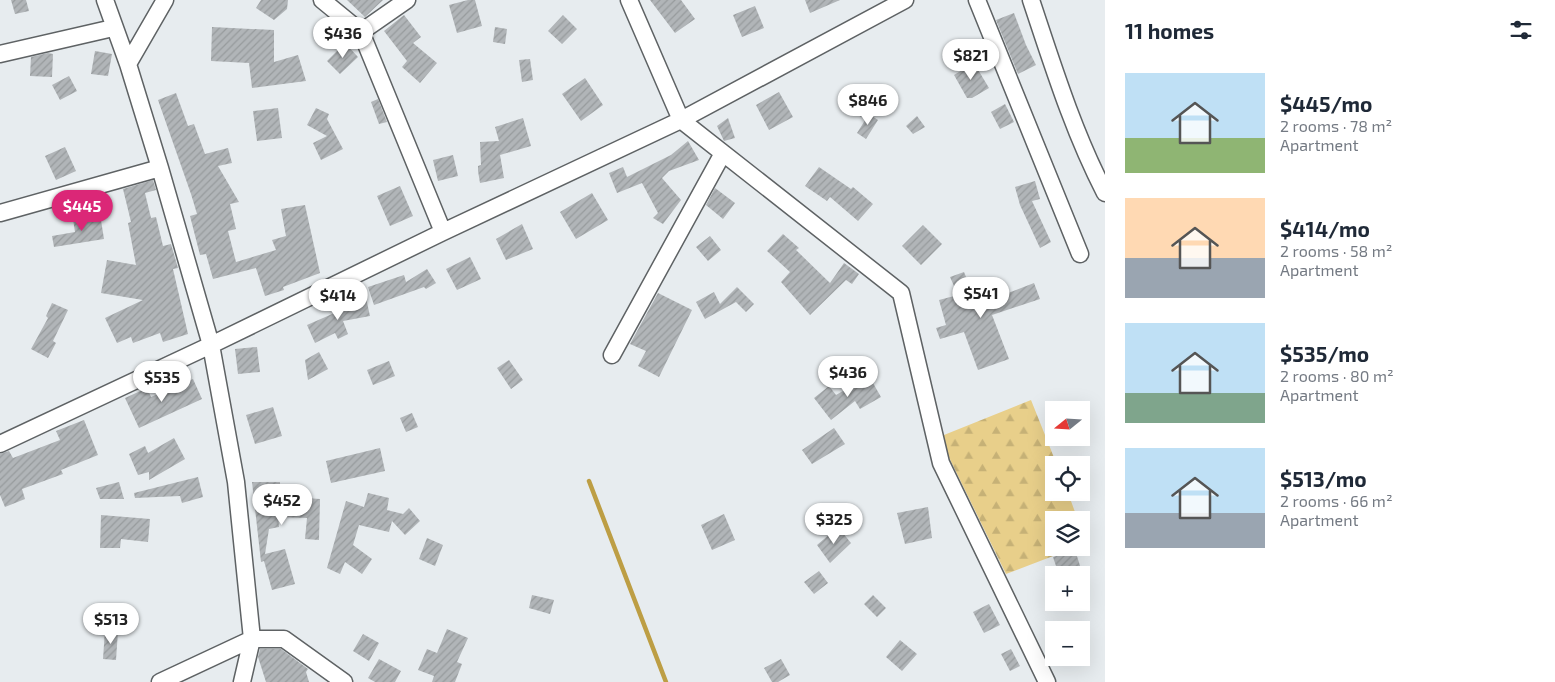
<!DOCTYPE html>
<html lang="en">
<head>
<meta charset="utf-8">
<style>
  body { margin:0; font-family:"Exo 2",sans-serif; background:#f6f6f7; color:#1f2937; height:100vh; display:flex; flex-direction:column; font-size:19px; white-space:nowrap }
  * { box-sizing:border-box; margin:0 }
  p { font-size:16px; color:#747a83 }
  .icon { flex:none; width:28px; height:28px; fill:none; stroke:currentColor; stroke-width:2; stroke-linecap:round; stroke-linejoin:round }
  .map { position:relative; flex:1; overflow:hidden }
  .panel { display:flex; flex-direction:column; background:#fff; width:450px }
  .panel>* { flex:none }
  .needle { width:32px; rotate:252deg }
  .controls { position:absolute; left:1045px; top:401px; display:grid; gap:10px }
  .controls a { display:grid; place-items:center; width:45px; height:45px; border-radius:0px; background:#fff; box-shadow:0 5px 20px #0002; font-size:25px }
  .price { position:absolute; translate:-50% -42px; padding:0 11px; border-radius:18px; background:#fff; color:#222; font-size:16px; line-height:32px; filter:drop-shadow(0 1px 2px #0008) }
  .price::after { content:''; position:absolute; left:50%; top:30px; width:15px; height:11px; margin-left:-8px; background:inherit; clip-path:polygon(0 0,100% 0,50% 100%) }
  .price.on { background:#db2777; color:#fff }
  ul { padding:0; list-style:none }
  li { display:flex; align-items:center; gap:15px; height:125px; padding:0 20px }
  li span { display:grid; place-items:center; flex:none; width:140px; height:100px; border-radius:0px; color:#555 }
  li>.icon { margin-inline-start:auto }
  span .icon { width:60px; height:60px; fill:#fffc; stroke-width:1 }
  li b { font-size:21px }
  h2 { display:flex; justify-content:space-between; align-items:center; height:60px; padding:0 20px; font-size:21px }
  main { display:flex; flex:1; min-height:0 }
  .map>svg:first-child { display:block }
  .forest { fill:url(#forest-firs) }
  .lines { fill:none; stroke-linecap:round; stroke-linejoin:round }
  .stream { stroke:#bd9e44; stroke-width:4.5 }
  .building { fill:url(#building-hatch) }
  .minor-casing { stroke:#5e6264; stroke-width:19 }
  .minor { stroke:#fff; stroke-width:16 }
</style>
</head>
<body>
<main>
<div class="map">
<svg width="1105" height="682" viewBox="0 0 1105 682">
  <defs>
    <pattern id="forest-firs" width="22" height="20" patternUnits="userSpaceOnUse" patternTransform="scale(1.25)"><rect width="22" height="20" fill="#e8cf8a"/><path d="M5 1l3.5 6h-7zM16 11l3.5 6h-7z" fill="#c6b176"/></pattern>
    <pattern id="building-hatch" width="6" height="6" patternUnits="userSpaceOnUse" patternTransform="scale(1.25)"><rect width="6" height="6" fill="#b1b5b8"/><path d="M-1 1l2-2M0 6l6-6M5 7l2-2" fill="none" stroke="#979b9d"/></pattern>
  </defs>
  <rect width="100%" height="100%" fill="#e7ecef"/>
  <!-- forest -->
  <path class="forest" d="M1031,400l26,65h-3v27l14,1 10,27h-24v28h20l-68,26 -67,-137z"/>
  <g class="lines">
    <!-- stream -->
    <path class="stream" d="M589,481l77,201"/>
  </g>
  <!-- building -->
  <path class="building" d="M11,0h15l3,11 -14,3z
    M261,0h27l-1,9 -13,11 -18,-12z
    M347,0h36l-18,17z
    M468,0h7l7,26 -25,7 -8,-28z
    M650,0h31l14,19 -20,14z
    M805,0h35l-30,13z
    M755,6l9,22 -22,9 -9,-22z
    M1014,13l12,32 10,20 -18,9 -22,-54z
    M404,15l17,22 -8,6 24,20 -17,20 -18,-16 5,-6 -23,-30z
    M563,15l14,14 -15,15 -14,-13z
    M212,27l62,3v32l24,-7 8,26 -54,7 -3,-25 -38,-2z
    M495,27l12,2 -2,15 -12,-2z
    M345,43l13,14 -18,17 -13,-13z
    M95,51l17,3 -4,22 -17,-2z
    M48,53l5,1 -1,23 -22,-1 1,-19z
    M530,59l3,21 -11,2 -3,-22z
    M974,63l15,25 -17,10h-5l-13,-23z
    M69,76l8,15 -17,9 -8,-15z
    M585,78l18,27 -22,16 -19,-27z
    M857,84l18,15 -14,18 -19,-15z
    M779,92l14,25 -24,13 -13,-25z
    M176,93l12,33 6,-2 11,30 23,-6 4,15 -14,3 21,36 -9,2 6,25 -8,2 8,31 40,-12 -4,-10 14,-4 -5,-27 24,-4 15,68 -37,14 1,3 -19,6 -9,-28 -43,11 -7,-25 -6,1 -10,-39 7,-2 -6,-20 -33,-94z
    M378,99l9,23 -8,2 -8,-22z
    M1005,104l9,18 -14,7 -9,-17z
    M278,108l4,30 -25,3 -4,-30z
    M316,108l13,6 -2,5 16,30 -22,11 -8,-17 14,-7 -20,-11z
    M869,114l9,6 -12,19 -9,-6z
    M917,116l8,11 -12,7 -7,-8z
    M523,118l8,28 -31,9 4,23 -24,5 -2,-12v-5l3,-1 -1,-23 19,-1 -4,-14z
    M728,118l7,20 -11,3 -7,-15z
    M688,141l11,19 -30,11 -7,7 19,22 -18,24 -10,-6 5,-5 -16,-30 -25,10 -8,-20 14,-6 4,10 44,-22z
    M65,147l11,24 -20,9 -11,-24z
    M453,155l5,21 -20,5 -5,-21z
    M819,167l32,22 2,-2 20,17 -15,17 -28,-24 -3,4 -22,-15z
    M153,180l3,10 -11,3 6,25 5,-1 7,29 8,-2 7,24 -5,1 15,65 -25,8 -3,-9 -27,10 -2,-6 -14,6 -12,-25 38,-18 -42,-7 6,-33 29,5 -8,-42 3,-1 -8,-33z
    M1035,181l5,18 -8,2 19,41 -11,6 -20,-43 -5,-18z
    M400,186l13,30 -23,10 -13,-30z
    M715,188l20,15 -12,16 -17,-14z
    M592,193l16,27 -32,19 -16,-27z
    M100,214l4,25 -50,8 -2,-11 23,-4 -2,-13z
    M522,224l11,25 -27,11 -10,-21z
    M923,225l19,19 -21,21 -19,-19z
    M783,234l16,14 -3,2 34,33 14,-20 15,11 -7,10 -6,-4 -36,35 -29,-33 9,-10 -23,-21z
    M710,236l11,14 -13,11 -12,-14z
    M470,257l11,22 -24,11 -11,-21z
    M427,269l9,14 -10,6 -2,-2 -50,18 -6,-18 36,-12 2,7z
    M964,272l11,27 32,-10 1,4 26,-10 6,16 -48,16 17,44 -31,11 -14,-38 -24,7 -4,-11 10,-3 -7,-25 19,-5 -8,-18z
    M737,287l17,17 -8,8 -10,-10 -31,17 -9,-17 18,-10 6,12z
    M658,293l34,17 -33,67 -21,-11 8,-15 -16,-7z
    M366,298l4,18 -27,5 5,13 -10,5 -3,-6 -20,10 -8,-18 48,-21v-4z
    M52,303l16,7 -15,31 3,2 -8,15 -17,-9 17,-31 -2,-2z
    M257,347l3,25 -22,2 -3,-25z
    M319,352l9,17 -20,11 -3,-20z
    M509,360l14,20 -12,9 -14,-21z
    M389,361l6,15 -22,9 -6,-15z
    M869,376l12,21 -21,12 -5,-8 -24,19 -17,-22 15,-12 7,9z
    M193,379l9,20 -63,29 -14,-30 22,-10 4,9z
    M273,407l9,29 -27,8 -9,-29z
    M412,413l6,14 -12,5 -6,-14z
    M84,420l14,35 -37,15 2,4 -41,15 3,10 -20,8 -5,-12v-41l9,-3 4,7 47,-18 -4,-9z
    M834,428l11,16 -33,20 -10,-14z
    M174,438l11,21 -36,21v-8l-11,3 -9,-21 16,-8 3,7z
    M380,448l5,23 -54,12 -5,-22z
    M198,477l5,20 -21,6 -2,-7 -45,2 -1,-5z
    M119,482l5,17h-24l-4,-11z
    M252,482h28v12h26v4l14,1 -1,41 -14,-1 2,-21 -29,-1 1,10 -10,2 -4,25 20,-5 10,35 -23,6 -8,-29 -3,1z
    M368,493l21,5 -2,12 16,4 6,-6 11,13 -15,14 -13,-14 -3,11 -30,-7 -6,20 19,14 -10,15 -17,-12 -5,12 -13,-6 19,-67 18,6z
    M928,507l4,31 -27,6 -8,-31z
    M724,514l11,26 -23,10 -11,-25z
    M101,515l49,4 -2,23 -27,-3 -1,9h-20z
    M838,527l13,16 -21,20 -13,-18z
    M427,538l16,7 -8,21 -16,-7z
    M1075,550l8,25h-24l-6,-18z
    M819,571l9,12 -14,11 -10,-12z
    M532,595l22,5 -4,14 -21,-6z
    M873,595l13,13 -9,9 -13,-13z
    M989,604l11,21 -16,8 -11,-21z
    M447,629l21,9 -11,24 5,2 -7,18h-23l2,-6 -16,-6 9,-21 10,4z
    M105,630l13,1 -2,29 -13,-1z
    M363,634l16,9 -10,18 -16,-10z
    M900,640l17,14 -15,17 -16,-14z
    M260,649h21l27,20 -2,3 3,10h-43l-8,-25z
    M1011,649l9,17 -10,5 -9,-17z
    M379,659l22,12 -6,11h-20l-7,-4z
    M781,659l9,16 -12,7h-6l-8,-14z"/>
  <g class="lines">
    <!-- minor casing -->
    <g class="minor-casing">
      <path id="minor" d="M105,0l23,64 32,104 51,177 25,137 16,157 -10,43
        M322,0l39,32 82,200
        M629,0l52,120 220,173 40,170 106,219
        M977,0l103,254
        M1031,0c22,66 42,131 74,193
        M361,32l46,-32
        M0,54l113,-26
        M128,64l37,-64
        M0,213l160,-45
        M612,355l111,-202
        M0,444l211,-99 232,-113 238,-112 224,-120
        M160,682l92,-43h32l60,43"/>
    </g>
    <!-- minor -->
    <use href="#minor" class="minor"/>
  </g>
</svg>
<div class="controls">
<a><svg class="needle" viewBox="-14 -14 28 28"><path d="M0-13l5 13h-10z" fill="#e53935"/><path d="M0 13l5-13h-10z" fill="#747a83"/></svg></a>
<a><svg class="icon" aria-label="locate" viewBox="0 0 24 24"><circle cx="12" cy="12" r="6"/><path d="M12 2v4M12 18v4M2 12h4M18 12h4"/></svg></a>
<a><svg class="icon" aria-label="layers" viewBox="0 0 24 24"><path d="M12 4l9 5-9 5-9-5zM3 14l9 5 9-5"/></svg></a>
<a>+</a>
<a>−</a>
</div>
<b class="price" style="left:343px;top:59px">$436</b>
<b class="price" style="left:971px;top:81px">$821</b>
<b class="price" style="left:868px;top:126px">$846</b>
<b class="price on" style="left:82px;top:232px">$445</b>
<b class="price" style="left:981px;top:319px">$541</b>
<b class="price" style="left:338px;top:321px">$414</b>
<b class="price" style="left:848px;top:398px">$436</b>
<b class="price" style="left:162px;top:403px">$535</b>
<b class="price" style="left:282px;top:526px">$452</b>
<b class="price" style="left:834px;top:545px">$325</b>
<b class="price" style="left:111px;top:645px">$513</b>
</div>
<section class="panel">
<h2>11 homes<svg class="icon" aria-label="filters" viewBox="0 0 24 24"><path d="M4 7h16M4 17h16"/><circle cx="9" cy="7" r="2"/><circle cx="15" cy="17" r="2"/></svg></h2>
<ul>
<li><span style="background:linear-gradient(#bfe0f5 65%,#8fb573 0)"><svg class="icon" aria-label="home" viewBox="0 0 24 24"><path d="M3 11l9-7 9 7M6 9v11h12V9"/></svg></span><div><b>$445/mo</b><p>2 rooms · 78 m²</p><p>Apartment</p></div></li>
<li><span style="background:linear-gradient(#ffd9b3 60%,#9aa5b1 0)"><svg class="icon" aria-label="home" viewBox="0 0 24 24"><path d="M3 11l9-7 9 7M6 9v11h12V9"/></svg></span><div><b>$414/mo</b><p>2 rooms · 58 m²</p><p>Apartment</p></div></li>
<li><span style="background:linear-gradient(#bfe0f5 70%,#7fa58c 0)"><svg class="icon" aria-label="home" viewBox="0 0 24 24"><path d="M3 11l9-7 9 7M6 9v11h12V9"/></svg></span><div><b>$535/mo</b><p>2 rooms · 80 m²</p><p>Apartment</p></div></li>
<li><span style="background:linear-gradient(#bfe0f5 65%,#9aa5b1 0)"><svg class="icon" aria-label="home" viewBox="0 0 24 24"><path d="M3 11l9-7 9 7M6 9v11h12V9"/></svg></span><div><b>$513/mo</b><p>2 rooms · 66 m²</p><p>Apartment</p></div></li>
</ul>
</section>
</main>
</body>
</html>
